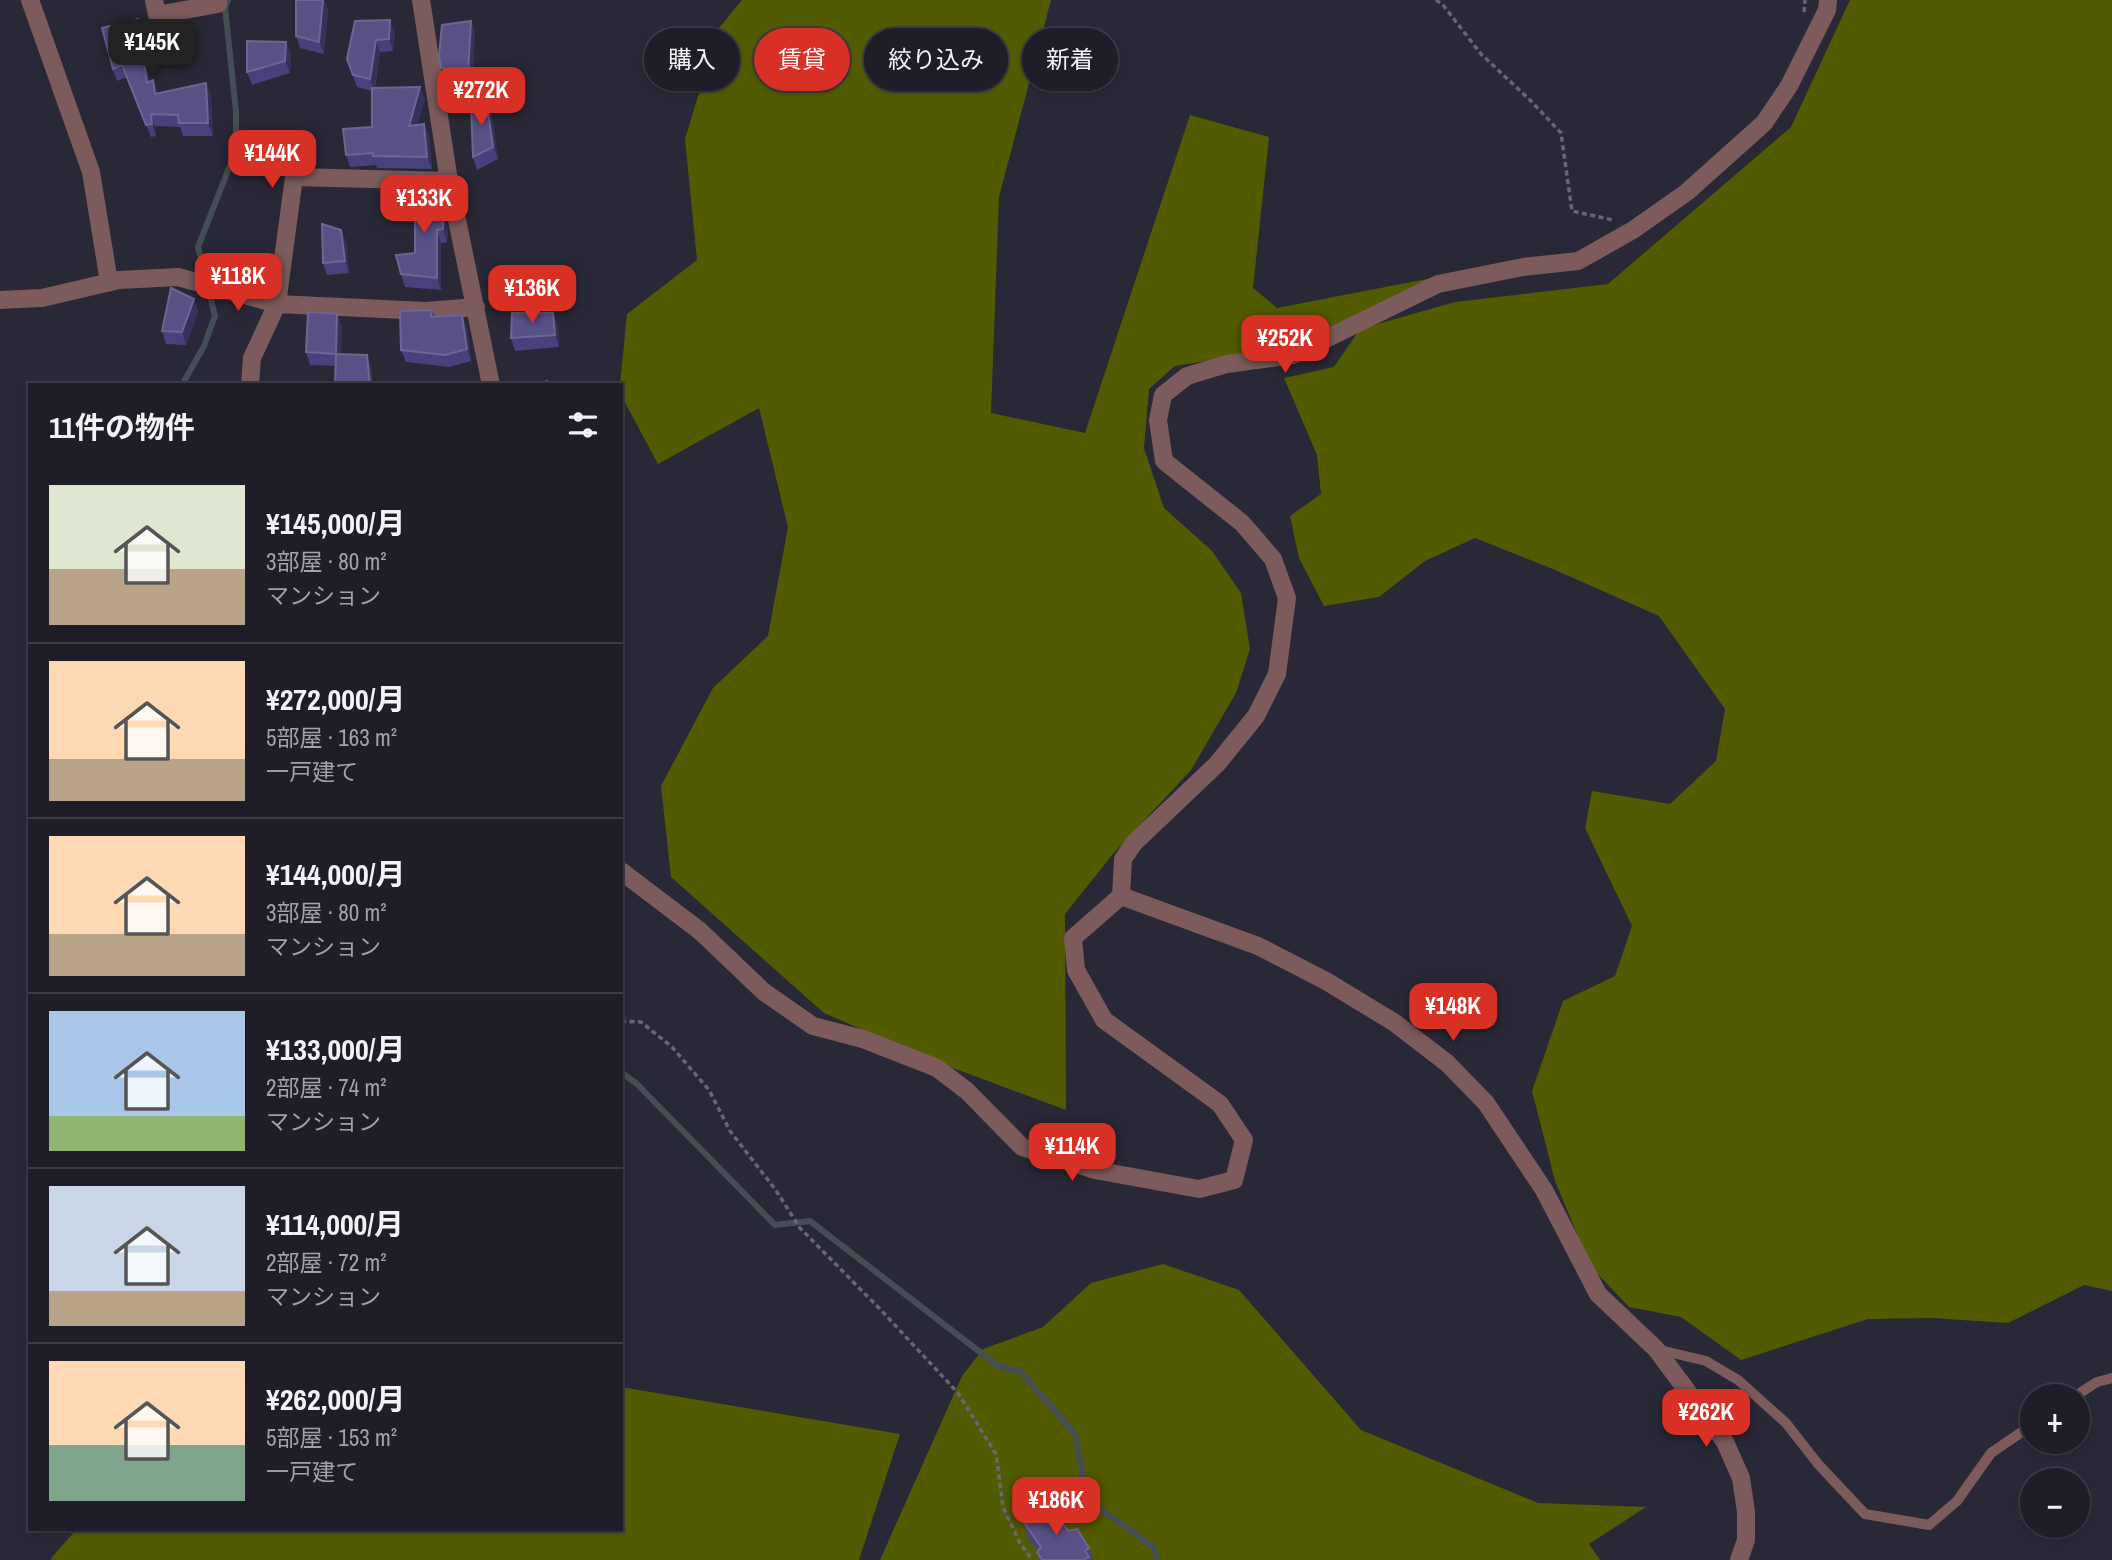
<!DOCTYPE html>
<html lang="ja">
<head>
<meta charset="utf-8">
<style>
  body { margin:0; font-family:"Archivo Narrow","Noto Sans JP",sans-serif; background:#2c2b34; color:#f1f3f6; height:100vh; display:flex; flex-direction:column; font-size:26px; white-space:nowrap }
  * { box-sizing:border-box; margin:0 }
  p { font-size:23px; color:#a1a2a8 }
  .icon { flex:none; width:38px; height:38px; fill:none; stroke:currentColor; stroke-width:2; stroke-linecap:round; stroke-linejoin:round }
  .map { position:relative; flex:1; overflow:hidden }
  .side { position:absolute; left:28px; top:383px; width:595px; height:1148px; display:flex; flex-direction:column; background:#1f1e28; border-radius:0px; box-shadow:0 2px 5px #0004,0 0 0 2px #3c3c45 }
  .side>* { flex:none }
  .banner { position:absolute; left:644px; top:28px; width:665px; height:63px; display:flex; gap:14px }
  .buttons { position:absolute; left:2020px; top:1384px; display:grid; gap:14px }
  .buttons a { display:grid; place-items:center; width:70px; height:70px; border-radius:50%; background:#1f1e28; box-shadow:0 2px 5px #0004,0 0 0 2px #3c3c45; font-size:35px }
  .price { position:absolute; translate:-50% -60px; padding:0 16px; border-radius:14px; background:#d93025; color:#fff; font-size:23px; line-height:46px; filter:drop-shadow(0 2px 4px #0008) }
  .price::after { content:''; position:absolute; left:50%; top:42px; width:21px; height:16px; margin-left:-10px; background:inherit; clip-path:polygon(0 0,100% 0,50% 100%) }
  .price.active { background:#222; color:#fff }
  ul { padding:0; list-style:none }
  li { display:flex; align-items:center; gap:21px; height:175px; padding:0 21px }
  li+li { border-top:2px solid #3c3c45 }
  li span { display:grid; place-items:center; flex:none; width:196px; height:140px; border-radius:0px; color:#555 }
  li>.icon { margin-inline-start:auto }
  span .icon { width:84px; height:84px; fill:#fffc; stroke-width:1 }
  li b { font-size:30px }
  h2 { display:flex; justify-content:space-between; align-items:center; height:84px; padding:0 21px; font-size:30px }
  .pill { padding:0 24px; border-radius:32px; background:#1f1e28; box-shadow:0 2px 5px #0004,0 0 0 2px #3c3c45; font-size:24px; line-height:63px }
  .pill.active { background:#d93025; color:#fff }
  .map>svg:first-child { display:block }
  .forest { fill:#525b01 }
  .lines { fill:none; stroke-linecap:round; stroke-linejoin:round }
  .stream { stroke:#454f53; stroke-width:6 }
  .path { stroke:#676773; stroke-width:3.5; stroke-dasharray:5 3.5; stroke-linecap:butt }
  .service { stroke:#7d5b5c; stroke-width:10 }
  .minor { stroke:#7d5b5c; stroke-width:18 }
  .wall { fill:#49417b }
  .shaded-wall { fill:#36305b }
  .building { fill:#585186; stroke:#6c6694; stroke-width:2 }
</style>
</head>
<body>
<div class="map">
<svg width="2112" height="1560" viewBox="0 0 2112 1560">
  <rect width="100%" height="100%" fill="#292836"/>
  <!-- forest -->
  <path class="forest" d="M742,0h309l-52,197 -8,216 94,20 105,-318 79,22 -16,151 24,20 217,-42 -200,81 -119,19 -26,23 -5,59 20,60 48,43 29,42 9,56 -14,44 -45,77 -78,84 -48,60 1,196 -129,-48 -113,-49 -153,-136 -10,-91 52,-98 55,-52 20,-109 -29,-119 -101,56 -37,-69 -1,-10 7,-71 70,-54 -12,-121 34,-111z
    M1850,0h262v1291l-28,-6 -76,38 -77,-5 -63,1 -127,41 -60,-43 -52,-10 -38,-40 -36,-86 -23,-90 31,-90 52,-25 17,-50 -47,-98 7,-37 78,13 46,-43 9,-52 -66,-93 -106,-47 -78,-31 -50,23 -46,36 -55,9 -25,-48 -9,-42 31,-22 -4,-39 -33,-77 50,-11 26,-38 95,-27 153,-18 183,-157z
    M1163,1264l76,26 122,140 177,73 108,4 -57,37 11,16h-720l82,-184 21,-27 60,-22 48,-44z
    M621,1387l279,47 -41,126h-808l1,-3 24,-27h545z"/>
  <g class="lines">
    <!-- stream -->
    <path class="stream" d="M182,385l22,-39 11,-30 -17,-69 38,-97v-38l-11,-105 3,-7
      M621,1072l16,12 138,141 35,-4 188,145 23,6 54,62 9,47 14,26 55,40 5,13"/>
    <!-- path -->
    <path class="path" d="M1436,0l7,5 38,49 50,47 30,32 11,78 41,9
      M1804,12l1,-12
      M621,1021l20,1 31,25 37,43 21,41 45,58 25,39 79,80 79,85 38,61 7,53 17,36 12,17"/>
    <!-- service -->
    <path class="service" d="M1656,1349l50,12 32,19 48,43 32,41 47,50 64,11 28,-24 34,-48 41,-28
      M2075,1396l22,-14 15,-4"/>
    <!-- minor -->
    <path class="minor" d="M30,0l61,172 18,110
      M154,0l3,15 61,-11v-4
      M421,0l28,181 42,204
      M0,300l42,-2 77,-18 59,-3 99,27 149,7 50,-4
      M250,385l2,-27 25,-54 17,-127 155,4
      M621,871l79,60 64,61 49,34 50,13 74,29 30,23 55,56 73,23 104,19 35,-9 10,-40 -24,-36 -116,-84 -28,-50 -3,-32 48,-42 2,-37 11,-16 83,-79 39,-48 21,-42 10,-76 -14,-39 -31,-36 -78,-62 -6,-41 5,-25 24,-19 40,-12 66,-9 145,-71 85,-17 55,-6 55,-31 54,-38 77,-69 25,-37 38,-76 1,-10
      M1121,896l137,50 68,35 69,42 52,40 39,40 58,87 54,104 58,55 69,93 16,36 5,34v28l-7,20"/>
  </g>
  <!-- wall -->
  <path class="wall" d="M296,0h28l4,10 -4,44 -24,-6 -4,-12z
    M355,21l40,12 -2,18 -13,1 -5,36 45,-1 5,12 -8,26 7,-1 5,12 3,33 -55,-1 -1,-3 -26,2 -4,-12 26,-28v-36l-15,-4 -10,-28z
    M471,21l4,12 -3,54 -27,-7 -4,-12z
    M143,31l6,51 9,12 53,2 2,40h-30l-3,-9 -25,-1 1,10 -5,1 -24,-60 -10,4 -4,-12z
    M286,42l5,12 -1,19 -38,12 -5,-13z
    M486,97l5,13 7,49 -21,11 -4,-13z
    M436,181l4,13 8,38 -1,10 -6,1v47l-36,-3 -4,-13 14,-21z
    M341,230l5,12 3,31 -22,2 -4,-12z
    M432,310l3,6 32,11 4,34 -22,6 -43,-5 -5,-12z
    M198,311l-12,34 -20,-1 -4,-13z
    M337,314l5,12 -1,28 26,1 4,12 2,18h-38l1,-19 -26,-1 -4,-13z
    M558,325l1,22 -44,4 -4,-13z
    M1023,1521l45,10 21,17 4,12h-53l-2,-9 -9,-11z"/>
  <!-- shaded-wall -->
  <path class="shaded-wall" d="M323,0h1l4,10 -4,44 -5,-12z
    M138,19l5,12 8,64 -4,-12z
    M390,20l5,13 -2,18 -4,-12z
    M471,21l4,12 -3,54 -4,-12z
    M376,40l4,12 -6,39 -4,-12z
    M286,42l5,12 -1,19 -5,-12z
    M153,80l5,12 1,14 -4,-12z
    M206,83l5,13 2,40 -5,-13z
    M420,87l5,12 -12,40 -4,-13z
    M486,97l5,13 7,49 -5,-12z
    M151,114l4,12 1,10 -4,-12z
    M424,124l5,12 3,33 -5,-12z
    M436,181l4,13 8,38 -1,10 -4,-13z
    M341,230l5,12 3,31 -4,-12z
    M437,230l4,13v47l-4,-12z
    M194,299l4,12 -12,34 -4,-13z
    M553,313l5,12 1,22 -4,-12z
    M337,314l5,12 -1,41 -5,-13z
    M462,315l5,12 4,34 -4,-12z
    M367,355l4,12 2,18h-3z"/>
  <!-- building -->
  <path class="building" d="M296,0h27l-4,42 -23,-6z
    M138,19l9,64 6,-3 2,14 51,-11 2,40h-29l-1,-8 -27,-1 1,10 -6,1 -24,-60 -9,4 -11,-41z
    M390,20l-1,19 -13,1 -6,39 -17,-4 -6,-16 8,-38z
    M471,21l-3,54 -27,-7 -2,-12 3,-31z
    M247,41l39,1 -1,19 -38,11z
    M420,87l-11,39 15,-2 3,33 -54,-1v-3l-27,2 -3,-26 29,-2v-39z
    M486,97l7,50 -20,10 -2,-53z
    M436,181l7,39v9l-6,1v48l-36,-4 -5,-19 19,-2v-60z
    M322,224l19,6 4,31 -22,2z
    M171,288l23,11 -12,33 -20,-1z
    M432,310l-1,7 31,-2 5,34 -22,6 -44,-5 -1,-39z
    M308,312l29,2 -1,40 -30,-2z
    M512,313h41l2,22 -44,3z
    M336,354l31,1 3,30h-35z
    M547,381v4h-13z
    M1050,1504l18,27 9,-2 12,19 -4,3 4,6 -6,3h-41l-5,-8 4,-5 -18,-26z"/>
</svg>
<div class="buttons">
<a>+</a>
<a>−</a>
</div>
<b class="price active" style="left:152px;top:79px">¥145K</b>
<b class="price" style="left:481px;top:127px">¥272K</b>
<b class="price" style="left:272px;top:190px">¥144K</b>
<b class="price" style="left:424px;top:235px">¥133K</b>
<b class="price" style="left:238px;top:313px">¥118K</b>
<b class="price" style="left:532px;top:325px">¥136K</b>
<b class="price" style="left:1285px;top:375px">¥252K</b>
<b class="price" style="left:1453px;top:1043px">¥148K</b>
<b class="price" style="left:1072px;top:1183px">¥114K</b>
<b class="price" style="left:1706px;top:1449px">¥262K</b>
<b class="price" style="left:1056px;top:1537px">¥186K</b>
<div class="banner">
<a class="pill">購入</a>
<a class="pill active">賃貸</a>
<a class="pill">絞り込み</a>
<a class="pill">新着</a>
</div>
<section class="side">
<h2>11件の物件<svg class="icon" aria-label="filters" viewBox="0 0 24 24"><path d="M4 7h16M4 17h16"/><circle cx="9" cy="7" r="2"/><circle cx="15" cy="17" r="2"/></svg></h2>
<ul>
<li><span style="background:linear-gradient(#dfe7d0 60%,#b9a48a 0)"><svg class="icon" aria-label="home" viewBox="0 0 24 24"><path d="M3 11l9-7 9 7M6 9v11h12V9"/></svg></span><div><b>¥145,000/月</b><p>3部屋 · 80 m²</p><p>マンション</p></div></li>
<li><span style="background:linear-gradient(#ffd9b3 70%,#b9a48a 0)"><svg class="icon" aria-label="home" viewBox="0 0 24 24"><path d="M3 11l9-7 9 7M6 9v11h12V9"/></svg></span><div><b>¥272,000/月</b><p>5部屋 · 163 m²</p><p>一戸建て</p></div></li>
<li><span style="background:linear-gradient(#ffd9b3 70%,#b9a48a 0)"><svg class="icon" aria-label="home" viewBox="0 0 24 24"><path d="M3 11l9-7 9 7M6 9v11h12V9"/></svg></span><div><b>¥144,000/月</b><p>3部屋 · 80 m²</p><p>マンション</p></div></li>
<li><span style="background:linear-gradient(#a9c7e8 75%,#8fb573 0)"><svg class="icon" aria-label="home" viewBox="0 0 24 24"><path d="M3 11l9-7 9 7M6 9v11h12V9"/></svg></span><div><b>¥133,000/月</b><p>2部屋 · 74 m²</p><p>マンション</p></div></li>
<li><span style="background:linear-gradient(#c9d6e8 75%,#b9a48a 0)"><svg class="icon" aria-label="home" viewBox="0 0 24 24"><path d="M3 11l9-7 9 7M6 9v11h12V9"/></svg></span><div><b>¥114,000/月</b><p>2部屋 · 72 m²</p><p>マンション</p></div></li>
<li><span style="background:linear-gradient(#ffd9b3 60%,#7fa58c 0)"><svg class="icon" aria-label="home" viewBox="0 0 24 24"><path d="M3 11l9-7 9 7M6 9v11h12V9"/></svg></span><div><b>¥262,000/月</b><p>5部屋 · 153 m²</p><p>一戸建て</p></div></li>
</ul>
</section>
</div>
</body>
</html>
